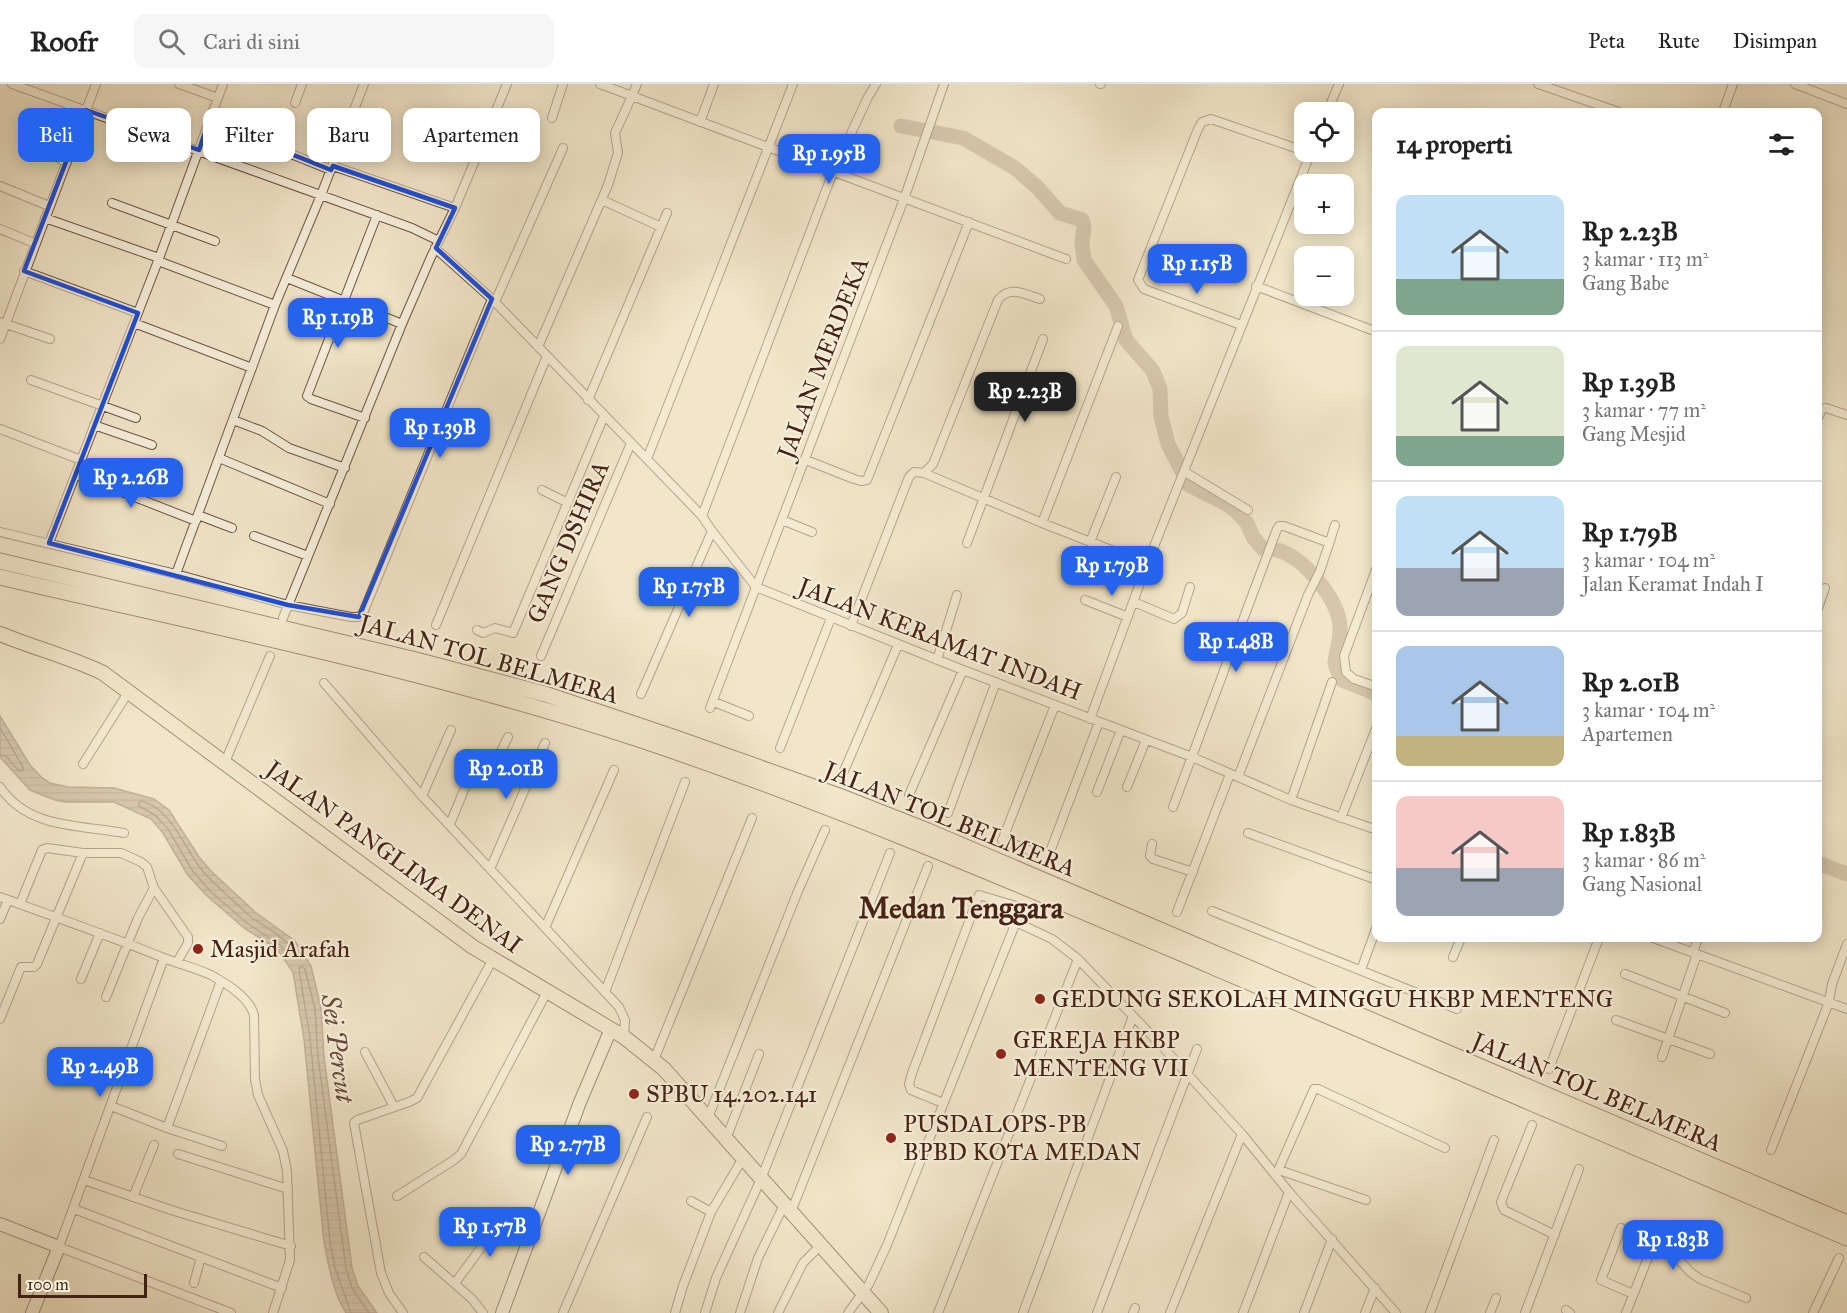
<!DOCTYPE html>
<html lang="id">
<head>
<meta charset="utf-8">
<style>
  body { margin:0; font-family:"IM FELL Great Primer",serif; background:#f6f6f6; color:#222; height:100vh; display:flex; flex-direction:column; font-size:22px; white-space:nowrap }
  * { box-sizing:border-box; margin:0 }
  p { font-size:20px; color:#767676 }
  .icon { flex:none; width:33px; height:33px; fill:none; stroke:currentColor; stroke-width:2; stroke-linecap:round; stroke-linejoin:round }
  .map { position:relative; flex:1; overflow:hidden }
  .drawer { position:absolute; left:1372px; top:24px; width:450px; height:834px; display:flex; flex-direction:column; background:#fff; border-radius:12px; box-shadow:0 3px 15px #0003 }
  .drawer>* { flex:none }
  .top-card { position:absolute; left:18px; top:24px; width:570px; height:54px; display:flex; gap:12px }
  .fabs { position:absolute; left:1294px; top:18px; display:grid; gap:12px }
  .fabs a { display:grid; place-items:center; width:60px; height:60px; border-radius:12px; background:#fff; box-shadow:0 3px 15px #0003; font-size:30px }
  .scale { position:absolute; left:18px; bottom:15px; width:129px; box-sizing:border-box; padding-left:6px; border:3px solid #462214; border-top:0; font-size:16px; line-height:21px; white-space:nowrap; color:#462214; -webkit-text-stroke:4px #f6efdc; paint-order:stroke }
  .price { position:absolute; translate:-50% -51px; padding:0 14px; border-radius:12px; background:#2563eb; color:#fff; font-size:20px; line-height:39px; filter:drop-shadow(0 2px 3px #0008) }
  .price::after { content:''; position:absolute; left:50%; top:36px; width:18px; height:14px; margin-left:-9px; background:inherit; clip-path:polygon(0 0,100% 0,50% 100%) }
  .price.on { background:#222; color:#fff }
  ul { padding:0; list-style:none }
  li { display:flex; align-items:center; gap:18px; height:150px; padding:0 24px }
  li+li { border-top:2px solid #e0e0e0 }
  li span { display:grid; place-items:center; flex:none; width:168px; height:120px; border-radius:12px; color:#555 }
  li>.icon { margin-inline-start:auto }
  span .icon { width:72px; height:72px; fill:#fffc; stroke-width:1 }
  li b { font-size:26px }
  h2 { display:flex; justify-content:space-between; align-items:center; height:72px; padding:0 24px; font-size:26px }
  .chip { padding:0 21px; border-radius:12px; background:#fff; box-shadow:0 3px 15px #0003; font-size:21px; line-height:54px }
  .chip.on { background:#2563eb; color:#fff }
  header { display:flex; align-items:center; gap:36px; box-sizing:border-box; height:84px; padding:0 30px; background:#fff; border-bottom:2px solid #e0e0e0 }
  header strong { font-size:28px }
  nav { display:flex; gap:33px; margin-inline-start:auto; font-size:21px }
  .search { width:420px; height:54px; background:#f6f6f6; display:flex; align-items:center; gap:15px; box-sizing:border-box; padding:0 21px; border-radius:12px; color:#767676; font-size:22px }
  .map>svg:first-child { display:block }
  .water { fill:url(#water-rules); stroke:#8a6f5b; stroke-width:1.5 }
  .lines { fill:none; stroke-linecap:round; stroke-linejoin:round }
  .shore { stroke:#7e6250; stroke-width:1.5 }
  .river { stroke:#b7a38b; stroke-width:15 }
  .street-casing { stroke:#715341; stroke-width:10 }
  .secondary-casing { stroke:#462214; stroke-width:14 }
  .primary-casing { stroke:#462214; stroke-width:16 }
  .highway-casing { stroke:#462214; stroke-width:17 }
  .street { stroke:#f6efdc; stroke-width:8 }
  .secondary { stroke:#f6efdc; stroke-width:12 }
  .primary { stroke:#f1e6c9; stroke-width:14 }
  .highway { stroke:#f1e6c9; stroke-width:15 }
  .marked { fill:none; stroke:#1d4ed8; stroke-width:4.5; stroke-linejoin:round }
  .poi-dot { fill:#8f2418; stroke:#f6efdc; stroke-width:2 }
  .labels { text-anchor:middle; stroke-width:4.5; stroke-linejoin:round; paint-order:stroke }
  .street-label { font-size:24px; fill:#462214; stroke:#f6efdc }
  .poi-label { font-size:24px; fill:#462214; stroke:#f6efdc; text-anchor:start }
  .water-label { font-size:26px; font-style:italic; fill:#684938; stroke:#f6efdc }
  .district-label { font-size:30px; font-weight:bold; fill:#462214; stroke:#f6efdc }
</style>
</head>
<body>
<header>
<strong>Roofr</strong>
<div class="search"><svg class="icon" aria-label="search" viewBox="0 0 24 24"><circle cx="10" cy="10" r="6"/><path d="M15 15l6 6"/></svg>Cari di sini</div>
<nav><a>Peta</a><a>Rute</a><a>Disimpan</a></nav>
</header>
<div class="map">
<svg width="1847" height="1229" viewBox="0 0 1847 1229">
  <defs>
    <pattern id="water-rules" width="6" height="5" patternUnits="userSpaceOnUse" patternTransform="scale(1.5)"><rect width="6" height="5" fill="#b7a38b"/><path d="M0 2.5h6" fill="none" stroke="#978470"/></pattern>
  </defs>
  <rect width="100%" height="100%" fill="#f1e6c9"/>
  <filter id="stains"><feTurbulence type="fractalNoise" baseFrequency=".00333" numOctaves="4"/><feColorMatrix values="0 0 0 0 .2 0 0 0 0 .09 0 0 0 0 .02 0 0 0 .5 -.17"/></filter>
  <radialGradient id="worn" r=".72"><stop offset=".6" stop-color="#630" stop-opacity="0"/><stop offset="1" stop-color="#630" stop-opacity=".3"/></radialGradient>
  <!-- water -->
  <path class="water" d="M0,632l30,49 12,13 8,5 18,4 46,1 40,11 15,11 30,47 12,14 44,41 40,29 16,25 10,42 3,49 28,211 6,18 19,27h-31c-13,-20 -17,-47 -22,-71l-20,-203 -11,-67 -16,-23 -33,-21 -38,-33 -19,-21 -24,-41 -12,-14 -37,-17h-49l-10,-2 -25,-10 -30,-33z"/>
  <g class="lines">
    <!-- shore -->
    <path class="shore" d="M0,644l23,39v3l-4,1 -13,-15 -6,-1
      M142,717c34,11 42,51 65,75 14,14 29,28 44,41 16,12 35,20 46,38l-1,3h-4l-12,-13 -33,-22 -37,-32 -18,-21 -24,-41 -13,-14 -16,-9v-3z
      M351,1229l-16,-45 -5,-26 -20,-204 -11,-69 2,-3 4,3 10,40 3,48 28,212 6,19 17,25"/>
    <!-- river -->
    <path class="river" d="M901,42l62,12 52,30 23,20 22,25 22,7 2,7 -2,16 2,17 32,46 10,34 27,31 7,18 1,27 7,28 21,41 36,18 11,8 11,12 6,14 10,12c5,1 10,0 14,1 27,7 61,49 63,76 1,13 -4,25 -5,37 0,5 5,12 7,17l35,14
      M1818,779l29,11"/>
    <!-- street casing -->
    <g class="street-casing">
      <path id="street" d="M12,0l400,144 27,13
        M179,0l39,14
        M637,0l-5,12 434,163
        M1100,0h1
        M1538,0l81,28
        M1795,0l52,20
        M295,19l7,-19
        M1327,28l12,-28
        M1723,28l10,-28
        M552,34l11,-34
        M209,37l122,49
        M700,38l14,-38
        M423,55l52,19
        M27,61l40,17
        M333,82l122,42
        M0,102l49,20
        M602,116l59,27
        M112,119l103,38
        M45,134l114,40
        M0,145l34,14
        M435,164l57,51 210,217 10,15 44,56 207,83 229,87 99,43 86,30
        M158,177l117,44
        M24,187l114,42
        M287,194l115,46
        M1256,202l121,46
        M495,218l68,-154
        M0,238l50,17
        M134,239l118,45
        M1241,241l-97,-36 -6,-9 60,-151 4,-7 9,-3 99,34
        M0,255l96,-255
        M538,263l70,-162 10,-32 -3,-20 17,-37 -32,-12
        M31,296l105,38
        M588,316l79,-187
        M365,334l-54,-19 -4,-3 70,-181
        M1818,334l4,-9 4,-1 21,7
        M233,336l29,11 27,17 56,20
        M94,341l58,20
        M0,345l81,31
        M219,374l111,46
        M647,375l146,-375
        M806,376l48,19 7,2 6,-1 102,-258
        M1185,388l63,38
        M924,389l118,50 105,41
        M76,390l120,47
        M542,406l26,13
        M198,431l34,13
        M702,432l131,-344 35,-75 8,-13
        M782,436l30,12
        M1042,439l76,-197
        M0,448l176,42 112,31 63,12h8l4,-4 129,-314
        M254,452l54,20
        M1090,458l26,-65
        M49,459l109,-282 65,-177
        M967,459l76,-204
        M1118,483l4,-13
        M1377,483l-33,89 2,16 8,7 23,8
        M176,490l99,-269 46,-110 43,-111
        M1085,516l43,17
        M1134,518l40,17 8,-6 8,-26
        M1818,524l7,-20
        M283,534l119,-294 29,-67 24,-49 52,-124
        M436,541l111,-269
        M851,542l58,-149 5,-5 10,1 9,-9 65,-164c12,-15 26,-6 42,-1
        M477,546l6,3 12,-5 18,5 91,-217
        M541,572l90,-213
        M937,576l20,-65
        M324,599l98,113 197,211 6,13 -1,17
        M641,610l71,-163
        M714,618l35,14
        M710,624l194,-509 40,-115
        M1090,635l57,-155 164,-412
        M780,664l51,-130
        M225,678l45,-106
        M83,680l46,-73
        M844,687l54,-126
        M1238,693l70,-182 12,-24 10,-30
        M0,703c28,42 80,38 124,46
        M1127,703l19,-47
        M1097,708l24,-62
        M909,711l54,-125
        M422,712l29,-66
        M1291,716l41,-118
        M1173,723l104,-278 2,-3h5l43,16 3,-1 5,-16
        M948,729l48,-131
        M1341,734l36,-92
        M450,740l26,-63 6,-3 14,3 12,-24
        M1248,749l129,47
        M1004,752l51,-131
        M1002,756l46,17 51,-135
        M1152,760l-2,12 3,3 40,13
        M490,785l55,-126
        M0,813c55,20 109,39 164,61 15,6 32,10 47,17 16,9 38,22 43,40l1,64 3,16 25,56 4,20 3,89 -17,53
        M20,820l22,-54 5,-2 36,5h38l20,9 6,5 7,21 34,49v6l-11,19
        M1212,827l245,98
        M1177,828l53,-138
        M0,835l8,-19
        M1016,838l36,17 26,20 83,86 81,89 47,58 107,121
        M545,844l69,-158
        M1653,854l194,71
        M1693,869l5,-15
        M1453,873l8,-19
        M164,874l-105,289 172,66
        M1361,886l16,-44
        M1625,890l100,39
        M81,895l19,-46
        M221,897l-54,147 55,18
        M605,908l80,-210
        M106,913l32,-79 16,-30
        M0,935l21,-52h13l3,-3 46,-111
        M1616,936l94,34
        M365,968l29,55
        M1662,973l35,-103
        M654,976l98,-242
        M1549,985l50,-131
        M111,1022l56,22
        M708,1034l90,-227 27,-61
        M1532,1041l-31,77 3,8 51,25
        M726,1055l33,-85
        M1771,1066l58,-148 3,-18 15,-40
        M178,1070l110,35
        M1279,1086l87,30
        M1276,1091l38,-86h4l127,59
        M84,1096l87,30 120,36
        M397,1112l57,-36 7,-6 87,-164
        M133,1113l21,-52
        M691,1117l20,11
        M74,1125l208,79
        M791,1128l137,-346
        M1621,1144l-20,52 32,14
        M424,1173l48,42 11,14
        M194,1199l7,-26
        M455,1199l31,-42 14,-24
        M1566,1226l4,3
        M403,1229l-14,-20 -8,-20 -27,-150 3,-3 52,-18 8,-4 76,-139
        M563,1229l84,-196
        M675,1229l8,-27 28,-74 32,-54
        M705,1229l11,-35 45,-99 129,-326
        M740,1229l18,-55 26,-53
        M778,1229l25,-50 17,-17
        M848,1229l21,-29 18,-39 129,-323 1,-8 -1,-8 -37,-11 -67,178 -3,11 2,6 32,13
        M938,1229l140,-354
        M1023,1229l110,-297
        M1097,1229l100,-264
        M1133,1229l2,-5
        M1170,1229l72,-179
        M1243,1229l46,-121
        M1304,1229l28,-74
        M1365,1229l10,-25
        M1430,1229l64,-173
        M1490,1229l6,-15
        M1525,1229l54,-144
        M1626,1229l27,-68 4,-5 5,1 28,31 10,7 46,19
        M1813,1229l26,-55"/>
    </g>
    <!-- secondary casing -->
    <g class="secondary-casing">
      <path id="secondary" d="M0,1140l59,23 -27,66
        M502,1229l78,-211 31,-73"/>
    </g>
    <!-- primary casing -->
    <g class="primary-casing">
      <path id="primary" d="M0,550c34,14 70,23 103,39l370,274 151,90 40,32 217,244"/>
    </g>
    <!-- highway casing -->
    <g class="highway-casing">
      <path id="highway" d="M0,477l412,98 133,35 131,44 163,58 89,35 919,392
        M0,493c214,50 432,94 641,163 194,65 382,146 570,226 212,91 424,181 636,272"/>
    </g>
    <!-- street -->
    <use href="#street" class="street"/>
    <!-- secondary -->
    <use href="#secondary" class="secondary"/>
    <!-- primary -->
    <use href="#primary" class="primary"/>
    <!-- highway -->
    <use href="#highway" class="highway"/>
  </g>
  <!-- marked area -->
  <path d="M0 0H1847V1229H0ZM86,26l113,40 10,-29 122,49 2,-4 122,42 -19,40 56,51 -133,318 -71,-12 -239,-62 89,-230 -114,-42z" fill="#f1e6c9" fill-opacity=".55" fill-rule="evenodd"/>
  <path class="marked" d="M86,26l113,40 10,-29 122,49 2,-4 122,42 -19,40 56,51 -133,318 -71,-12 -239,-62 89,-230 -114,-42z"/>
  <!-- markers -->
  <g class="poi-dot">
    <circle cx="198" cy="865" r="6"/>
    <circle cx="1040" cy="915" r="6"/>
    <circle cx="1001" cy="970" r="6"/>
    <circle cx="634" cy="1010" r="6"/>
    <circle cx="891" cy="1054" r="6"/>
  </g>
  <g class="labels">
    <!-- street labels -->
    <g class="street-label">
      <text transform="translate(823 274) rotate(-69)" y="8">JALAN MERDEKA</text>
      <text transform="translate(568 458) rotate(-67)" y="8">GANG DSHIRA</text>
      <text transform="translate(940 555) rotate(21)" y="8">JALAN KERAMAT INDAH</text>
      <text transform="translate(489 575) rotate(16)" y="8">JALAN TOL BELMERA</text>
      <text transform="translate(950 735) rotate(22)" y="8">JALAN TOL BELMERA</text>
      <text transform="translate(394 773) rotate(36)" y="8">JALAN PANGLIMA DENAI</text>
      <text transform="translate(1597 1008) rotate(23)" y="8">JALAN TOL BELMERA</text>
    </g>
    <!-- poi labels -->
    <g class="poi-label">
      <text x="210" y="873">Masjid Arafah</text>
      <text x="1052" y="923">GEDUNG SEKOLAH MINGGU HKBP MENTENG</text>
      <text x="1013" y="964">GEREJA HKBP<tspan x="1013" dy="28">MENTENG VII</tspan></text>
      <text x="646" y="1018">SPBU 14.202.141</text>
      <text x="903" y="1048">PUSDALOPS-PB<tspan x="903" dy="28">BPBD KOTA MEDAN</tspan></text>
    </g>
    <!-- water labels -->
    <g class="water-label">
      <text transform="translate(338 964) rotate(82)" y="9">Sei Percut</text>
    </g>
    <!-- district labels -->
    <g class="district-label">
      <text x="961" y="834">Medan Tenggara</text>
    </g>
  </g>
  <rect width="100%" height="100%" filter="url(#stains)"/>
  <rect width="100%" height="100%" fill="url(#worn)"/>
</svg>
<div class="fabs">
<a><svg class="icon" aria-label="locate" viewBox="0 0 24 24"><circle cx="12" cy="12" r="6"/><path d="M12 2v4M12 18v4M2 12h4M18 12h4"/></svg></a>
<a>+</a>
<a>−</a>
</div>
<div class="scale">100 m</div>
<b class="price" style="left:829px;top:101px">Rp 1.95B</b>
<b class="price" style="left:1197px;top:211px">Rp 1.15B</b>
<b class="price" style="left:338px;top:265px">Rp 1.19B</b>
<b class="price on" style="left:1025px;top:339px">Rp 2.23B</b>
<b class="price" style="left:440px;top:375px">Rp 1.39B</b>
<b class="price" style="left:131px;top:425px">Rp 2.26B</b>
<b class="price" style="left:1112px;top:513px">Rp 1.79B</b>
<b class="price" style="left:689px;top:534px">Rp 1.75B</b>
<b class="price" style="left:1236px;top:589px">Rp 1.48B</b>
<b class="price" style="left:506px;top:716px">Rp 2.01B</b>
<b class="price" style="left:100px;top:1014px">Rp 2.49B</b>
<b class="price" style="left:568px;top:1092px">Rp 2.77B</b>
<b class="price" style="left:490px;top:1174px">Rp 1.57B</b>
<b class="price" style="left:1673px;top:1187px">Rp 1.83B</b>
<div class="top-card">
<a class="chip on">Beli</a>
<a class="chip">Sewa</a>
<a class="chip">Filter</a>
<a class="chip">Baru</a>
<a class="chip">Apartemen</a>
</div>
<section class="drawer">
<h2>14 properti<svg class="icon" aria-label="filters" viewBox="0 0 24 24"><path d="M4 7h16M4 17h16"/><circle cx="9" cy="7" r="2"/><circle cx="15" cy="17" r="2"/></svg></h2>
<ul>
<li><span style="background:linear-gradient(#bfe0f5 70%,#7fa58c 0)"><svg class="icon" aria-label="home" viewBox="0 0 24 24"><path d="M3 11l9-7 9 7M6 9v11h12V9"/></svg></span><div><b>Rp 2.23B</b><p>3 kamar · 113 m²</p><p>Gang Babe</p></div></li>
<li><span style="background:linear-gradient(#dfe7d0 75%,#7fa58c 0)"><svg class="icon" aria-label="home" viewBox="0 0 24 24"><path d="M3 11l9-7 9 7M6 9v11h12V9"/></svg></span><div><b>Rp 1.39B</b><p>3 kamar · 77 m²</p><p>Gang Mesjid</p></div></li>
<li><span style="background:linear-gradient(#bfe0f5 60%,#9aa5b1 0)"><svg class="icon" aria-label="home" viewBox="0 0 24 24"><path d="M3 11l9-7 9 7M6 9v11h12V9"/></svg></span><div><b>Rp 1.79B</b><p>3 kamar · 104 m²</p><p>Jalan Keramat Indah I</p></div></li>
<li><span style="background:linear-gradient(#a9c7e8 75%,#c2b280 0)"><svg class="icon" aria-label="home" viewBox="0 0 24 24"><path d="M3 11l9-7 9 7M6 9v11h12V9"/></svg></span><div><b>Rp 2.01B</b><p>3 kamar · 104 m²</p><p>Apartemen</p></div></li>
<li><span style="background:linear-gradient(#f6c9c9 60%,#9aa5b1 0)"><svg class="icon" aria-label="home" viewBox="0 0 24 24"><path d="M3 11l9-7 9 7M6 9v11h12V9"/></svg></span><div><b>Rp 1.83B</b><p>3 kamar · 86 m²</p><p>Gang Nasional</p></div></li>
</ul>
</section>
</div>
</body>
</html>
